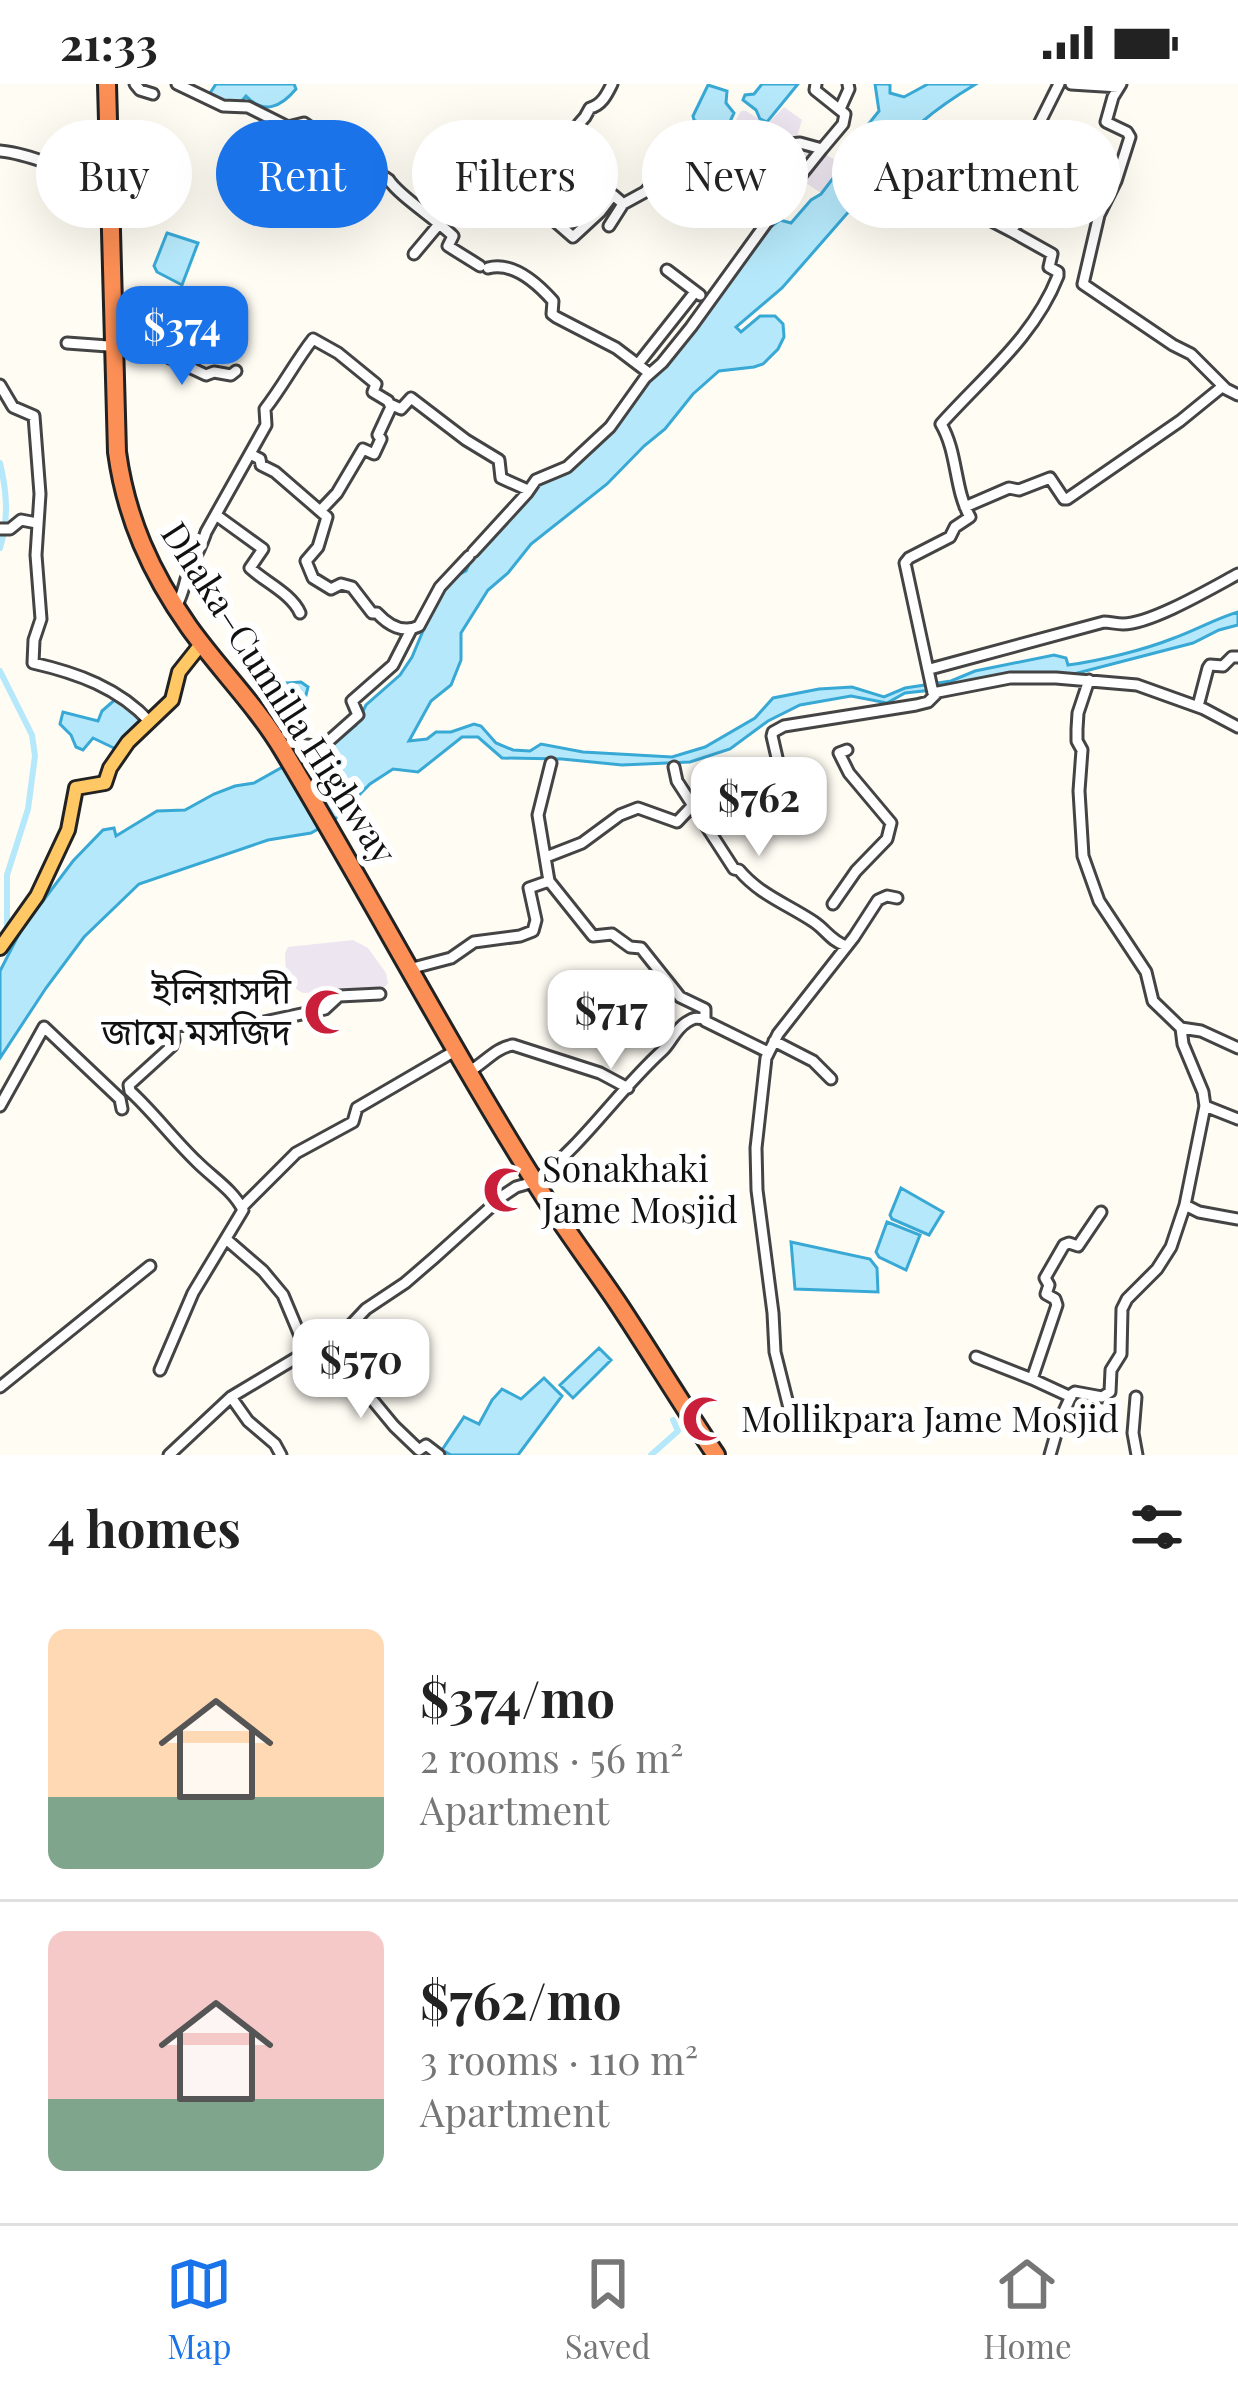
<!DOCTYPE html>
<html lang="en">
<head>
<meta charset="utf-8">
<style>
  body { margin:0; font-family:"Playfair Display","Noto Sans Bengali",serif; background:#f6f6f6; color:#222; height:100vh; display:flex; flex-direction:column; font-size:45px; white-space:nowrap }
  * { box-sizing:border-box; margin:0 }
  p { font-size:39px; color:#767676 }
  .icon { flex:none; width:66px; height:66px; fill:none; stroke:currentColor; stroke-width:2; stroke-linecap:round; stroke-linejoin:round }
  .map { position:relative; height:1371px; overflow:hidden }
  .side { display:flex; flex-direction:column; background:#fff; flex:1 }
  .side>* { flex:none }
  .top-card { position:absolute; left:36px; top:36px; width:1167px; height:108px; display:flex; gap:24px }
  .price { position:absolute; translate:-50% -102px; padding:0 27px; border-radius:24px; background:#fff; color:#222; font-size:39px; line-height:78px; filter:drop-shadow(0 3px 6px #0008) }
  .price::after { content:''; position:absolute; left:50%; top:72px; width:36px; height:27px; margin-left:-18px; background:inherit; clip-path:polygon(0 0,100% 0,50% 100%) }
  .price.current { background:#1a73e8; color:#fff }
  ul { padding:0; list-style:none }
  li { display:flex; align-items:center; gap:36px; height:300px; padding:0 48px }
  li+li { border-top:3px solid #e0e0e0 }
  li span { display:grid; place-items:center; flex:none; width:336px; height:240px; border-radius:18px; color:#555 }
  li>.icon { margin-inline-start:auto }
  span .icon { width:144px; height:144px; fill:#fffc; stroke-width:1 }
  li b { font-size:51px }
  h2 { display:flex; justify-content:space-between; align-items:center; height:144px; padding:0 48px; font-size:51px }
  .chip { padding:0 42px; border-radius:54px; background:#fff; box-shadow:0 12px 48px #0002; font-size:42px; line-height:108px }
  .chip.current { background:#1a73e8; color:#fff }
  .status { display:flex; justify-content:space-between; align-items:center; height:84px; padding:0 60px; background:#fff; direction:ltr }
  .status svg { height:33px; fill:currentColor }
  .tabs { display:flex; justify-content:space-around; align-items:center; height:168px; border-top:3px solid #e0e0e0; background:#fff; font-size:33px; color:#767676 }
  .tabs a { display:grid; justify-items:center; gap:6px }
  .tabs .current { color:#1a73e8 }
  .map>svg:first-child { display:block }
  .industrial { fill:#ede5ef }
  .water { fill:#b5e8fa; stroke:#38a8d5; stroke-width:3 }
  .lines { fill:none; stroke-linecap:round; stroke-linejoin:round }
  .canal { stroke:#b5e8fa; stroke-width:6 }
  .minor-casing { stroke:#444; stroke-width:15 }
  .major-casing { stroke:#222; stroke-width:18 }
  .highway-casing { stroke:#222; stroke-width:22 }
  .minor { stroke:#fff; stroke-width:9 }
  .major { stroke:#ffc864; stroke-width:12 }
  .highway { stroke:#fc8f55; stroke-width:16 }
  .labels { text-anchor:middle; stroke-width:12; stroke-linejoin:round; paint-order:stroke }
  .street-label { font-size:36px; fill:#111; stroke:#fff }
  .poi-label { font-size:36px; fill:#111; stroke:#fff; text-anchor:start }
</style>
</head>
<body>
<div class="status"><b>21:33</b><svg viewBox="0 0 49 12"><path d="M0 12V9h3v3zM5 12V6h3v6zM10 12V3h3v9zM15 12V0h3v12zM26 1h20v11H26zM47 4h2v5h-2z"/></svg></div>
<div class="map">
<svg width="1238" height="1371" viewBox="0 0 1238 1371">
  <rect width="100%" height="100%" fill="#fffcf4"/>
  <!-- industrial -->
  <path class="industrial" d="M784,23l18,13 -6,20 46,23 -21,30 -20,-13 -4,2 -17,-21h-3l-3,4 -9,24 -38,-23 16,-31 -8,-13 6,-11h5l21,13z
    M353,856l15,8 18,25 2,10 -5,6 -80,4 -7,-4 -10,-15 -1,-21 3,-6z"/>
  <!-- water -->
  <path class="water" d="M216,0h78l2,5c-15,18 -32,26 -50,7l-6,7 -12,2 -18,-12z
    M762,0h36l-31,38 -7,-3 -4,-9 -13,-10 2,-5 9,-1z
    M875,0h15v9l14,4 24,-13h48c-42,25 -70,48 -100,87l1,7 14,10 6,9 -5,9 -41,3 -69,79 -46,39 5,5 19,-16h15l8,8 1,13 -6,12 -15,15 -9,3 -35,4 -26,23 -28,35 -21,17 -37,38 -76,60 -23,29 -20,17 -27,43v27l-10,25 -20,16 -22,40 18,-2 9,-7h15l23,-8 7,2 15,17 17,7 17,1 11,-7 42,8 89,5 33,-10 50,-29 18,-20 46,-9 33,-2 32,10 21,-9 46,-7 24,-10 79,-16 12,3 2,7c31,-4 76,-15 106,-27 22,-8 41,-19 64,-26v13l-19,5 -26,13 -123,32 -165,18 -18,10 -36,-7 -51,9 -32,16 -38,28 -40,13 -68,3 -60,-6 -60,-1 -24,-21h-16l-44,35 -25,-3 -23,15 -36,36 -23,13 -43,7 -129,44 -55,53 -38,51 -46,70v-87l21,-41 52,-69 30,-31 11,-2 2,8 41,-25 28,-1 29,-16 21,-8 19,-3 50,-28 24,-7 28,-23 10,-20 34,-30 12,-18 26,-62 18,-19 10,-5 4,-9 66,-78 20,-6 23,-16 49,-51 14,-26 55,-57 72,-103 3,1 8,-6 11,3 20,-23 10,-6 23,-30 2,-12 33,-41z
    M708,1l19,6 -1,12 8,10 -7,15 -1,22 -5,6h-8l-13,-13 1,-8 5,-5 -3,-5 -9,-5 -1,-4z
    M701,71h6l21,17 -1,7 9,-3 6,7 4,-1 7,6 -1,6 -9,7 -19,-12v-4l-29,-20z
    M167,149l31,10 -16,42 -25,-13 -3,-6z
    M277,596l10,3 14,-1 7,5 -3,12 -12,1 -4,5 8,20 -5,10c-21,-9 -34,-38 -15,-55z
    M118,613l28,23 -30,29 -23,-11 -10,12 -7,-3 -5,-12 -11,-11 3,-12 35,9 4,-10z
    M901,1104l42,24 -14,23 -37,-16 -2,-4z
    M887,1138l33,13 -14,35 -27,-13 -3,-5z
    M791,1158l79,17 7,9 1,24 -83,-3z
    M599,1264l12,12 -38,38 -13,-13z
    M544,1294l18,18 -44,59h-67l-9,-5 22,-33 15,7 13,-24 10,-11 19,10z"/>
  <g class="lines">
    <!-- canal -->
    <path class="canal" d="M0,379c7,29 9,56 0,85
      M0,587l32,64 3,21 -7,53 -21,66v56
      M651,1371l27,-24 -5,-11"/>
    <!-- minor casing -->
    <g class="minor-casing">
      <path id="minor" d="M135,0l5,6 13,4
        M177,0l46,22 25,1 40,20 16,-4 85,57c9,15 48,40 64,56l-5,10 32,20
        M1059,0l-28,56 13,6 -7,49 -26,36 41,23 -3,13 9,5v4c-24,61 -74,100 -117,148 17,29 13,65 29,93l-15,10 -5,10 -41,21 -4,5 28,130 77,-15h46l81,7 67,24 34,18
        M1071,0l48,3
        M1121,0l-8,13 -7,25 21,10 3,5 -14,44 -17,34 -16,69 90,61 18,9 35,35 12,6
        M840,25l9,-20 -1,-5
        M0,67c36,3 68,25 104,25
        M551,72l34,-39 5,-9c12,-3 17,-14 22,-24
        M502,96l24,16 47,41 27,-25 13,-17 7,6
        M790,98l8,-3 24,-30
        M952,118l20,15h12l27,14
        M609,142l14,-22 22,-12 47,-51 62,44 2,8 20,15
        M414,170l26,-31 17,-15 17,7 49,-67
        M488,184c25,-7 49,15 65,33l-1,13 4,3 60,31 33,25
        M667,186l33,25
        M67,259l41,3
        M113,261l25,-2 68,32 8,-3 17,3 5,-4
        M638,280l57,-72
        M0,301l13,22 21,9 6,78 -4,61 5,64 -7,21 -1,23c44,10 86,25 117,59
        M390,320l11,5 10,-11 55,42 33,20 2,18 27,12
        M250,370l10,5 1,6 14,7 52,45 -9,30 -12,14 7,17 18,11 10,-5 11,3 20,26h5c11,12 26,21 42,13l21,-39 29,-31
        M965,423l44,-19 10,2 31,-12 14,21h3l113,-78 43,-35
        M216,431l47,34 -13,19c15,14 42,26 50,45
        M0,445h10l11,-9 16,3
        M473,468l54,-59 9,-13 31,-13 43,-40 35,-49 17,-15 29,-36 97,-134c6,-17 -9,-33 2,-49l10,-1 22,6 21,-25 2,-10 -30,-24 1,-6
        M176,523c6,-11 7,-17 10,-28 5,-16 15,-30 20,-47l60,-107 -1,-16c18,-23 30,-47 48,-70l25,14 38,31 -3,8 15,9 3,6 -13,28 3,4 -7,15 -11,-5 -26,44 -17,18
        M930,585l174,-47c6,0 12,2 19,2 28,0 89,-36 115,-50
        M1198,622l10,-38 2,-3 13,1 9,-9h6
        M291,659l31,4 36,-32 -6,-14 41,-36 18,-35
        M551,679l-13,52 11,66 44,55 19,-2 18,13 11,1 39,49 25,12v12l63,31
        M674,683l3,14 57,88 5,1c21,25 48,34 75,52 12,8 17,19 32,24
        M546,773l36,-14 38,-28 18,-7 39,14 16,-17 85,-43 -6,-26 1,-4 11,-6 132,-21 12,-3 8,-8
        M833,820l23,-33 31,-32 4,-16 -42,-50 -10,-20 8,-3
        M409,885l42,-11 23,-16 46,-6 13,-5 3,-11 -7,-32 20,-7
        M1181,944l20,3 37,17
        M774,957l39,20 18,18
        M470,987c14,-8 27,-24 43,-26l87,28 28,15
        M0,1022l44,-79 76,72 2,10
        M1205,1022l33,13
        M535,1097c49,-37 82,-89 127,-130 9,-8 13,-22 25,-29 8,-5 9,-4 18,-3
        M1185,1121l14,7 39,7
        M243,1122l53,-53 57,-31 4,-14 96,-56
        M226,1155l37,32 20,24 18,43 5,7 33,28 22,13 33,40 25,24 7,-5 13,10
        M976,1273l56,22
        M160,1286l33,-77 50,-83c-10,-20 -30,-32 -46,-48 -24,-23 -43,-49 -67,-71l-1,-6 43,-39 2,-6 -2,-15 69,2 84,-18 14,-13 41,-2
        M0,1303l150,-121
        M231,1313l17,24 27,23 6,11
        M1071,1313l-39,-18 25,-74 -2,-6 -9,-5 3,-9 -4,-7 19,-33 5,-2 9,3 23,-34
        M1136,1313l-3,36 4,22
        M792,1336l-17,-68 -2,-39 -16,-123 -1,-42 10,-90 12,-24 76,-97 24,-37 9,-4 10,2
        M169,1371l62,-58 120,-72 15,-16 39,-26 29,-25 70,-63 12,-8 14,-4
        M1050,1371l10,-35 12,-26 3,-2 27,5 8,-5 1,-22 10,-16 1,-45 5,-10 30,-30 14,-22 14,-42 20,-99 -2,-14 -20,-48 -2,-16 -28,-27 -7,-29 -47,-71 -16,-45 -4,-65 3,-41 -5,-9v-12l1,-16 11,-33"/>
    </g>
    <!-- major casing -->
    <g class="major-casing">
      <path id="major" d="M0,864l37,-52 31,-66 8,-42 29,-5 5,-15 18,-26 44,-42 7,-28 19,-24"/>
    </g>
    <!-- highway casing -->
    <g class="highway-casing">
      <path id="highway" d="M107,0l10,368c9,66 34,121 72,175 30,42 67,78 94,123 86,143 163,290 252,432 25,41 55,80 82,120 34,51 65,103 99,153"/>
    </g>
    <!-- minor -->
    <use href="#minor" class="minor"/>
    <!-- major -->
    <use href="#major" class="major"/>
    <!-- highway -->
    <use href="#highway" class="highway"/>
  </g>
  <!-- icons -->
  <defs>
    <g id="mosque-bare" transform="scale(3.6)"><path d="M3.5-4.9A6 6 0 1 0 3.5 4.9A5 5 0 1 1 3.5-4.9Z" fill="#ca1f3a" stroke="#fff" stroke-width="2.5" paint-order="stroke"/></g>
  </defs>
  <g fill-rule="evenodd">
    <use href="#mosque-bare" x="327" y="928"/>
    <use href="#mosque-bare" x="506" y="1106"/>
    <use href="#mosque-bare" x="705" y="1335"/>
  </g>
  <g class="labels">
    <!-- street labels -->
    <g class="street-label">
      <text transform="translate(279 609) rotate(57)" y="13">Dhaka–Cumilla Highway</text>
    </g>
    <!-- poi labels -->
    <g class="poi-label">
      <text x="291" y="920" text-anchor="end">ইলিয়াসদী<tspan x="291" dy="41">জামে মসজিদ</tspan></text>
      <text x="542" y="1098">Sonakhaki<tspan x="542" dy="41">Jame Mosjid</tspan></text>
      <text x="741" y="1348">Mollikpara Jame Mosjid</text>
    </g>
  </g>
</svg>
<b class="price current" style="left:182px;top:304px">$374</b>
<b class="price" style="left:759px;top:775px">$762</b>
<b class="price" style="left:611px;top:988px">$717</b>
<b class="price" style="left:361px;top:1337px">$570</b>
<div class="top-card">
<a class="chip">Buy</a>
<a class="chip current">Rent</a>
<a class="chip">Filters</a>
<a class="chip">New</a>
<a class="chip">Apartment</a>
</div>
</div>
<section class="side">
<h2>4 homes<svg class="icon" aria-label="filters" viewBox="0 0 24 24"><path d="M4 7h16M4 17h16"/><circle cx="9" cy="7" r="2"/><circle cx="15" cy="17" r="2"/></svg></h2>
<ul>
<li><span style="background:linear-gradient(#ffd9b3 70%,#7fa58c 0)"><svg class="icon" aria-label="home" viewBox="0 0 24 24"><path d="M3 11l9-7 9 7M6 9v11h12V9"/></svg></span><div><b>$374/mo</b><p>2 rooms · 56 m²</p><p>Apartment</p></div></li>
<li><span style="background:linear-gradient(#f6c9c9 70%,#7fa58c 0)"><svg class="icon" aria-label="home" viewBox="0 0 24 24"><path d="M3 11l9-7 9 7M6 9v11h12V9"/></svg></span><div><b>$762/mo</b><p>3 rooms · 110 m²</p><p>Apartment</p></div></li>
</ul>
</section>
<nav class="tabs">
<a class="current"><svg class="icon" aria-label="map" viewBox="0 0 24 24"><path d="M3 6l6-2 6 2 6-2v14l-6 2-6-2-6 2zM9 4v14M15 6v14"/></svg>Map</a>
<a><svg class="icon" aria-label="saved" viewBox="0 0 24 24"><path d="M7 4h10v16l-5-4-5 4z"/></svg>Saved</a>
<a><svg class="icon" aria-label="home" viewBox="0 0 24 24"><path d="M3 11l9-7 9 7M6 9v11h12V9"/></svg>Home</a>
</nav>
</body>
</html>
